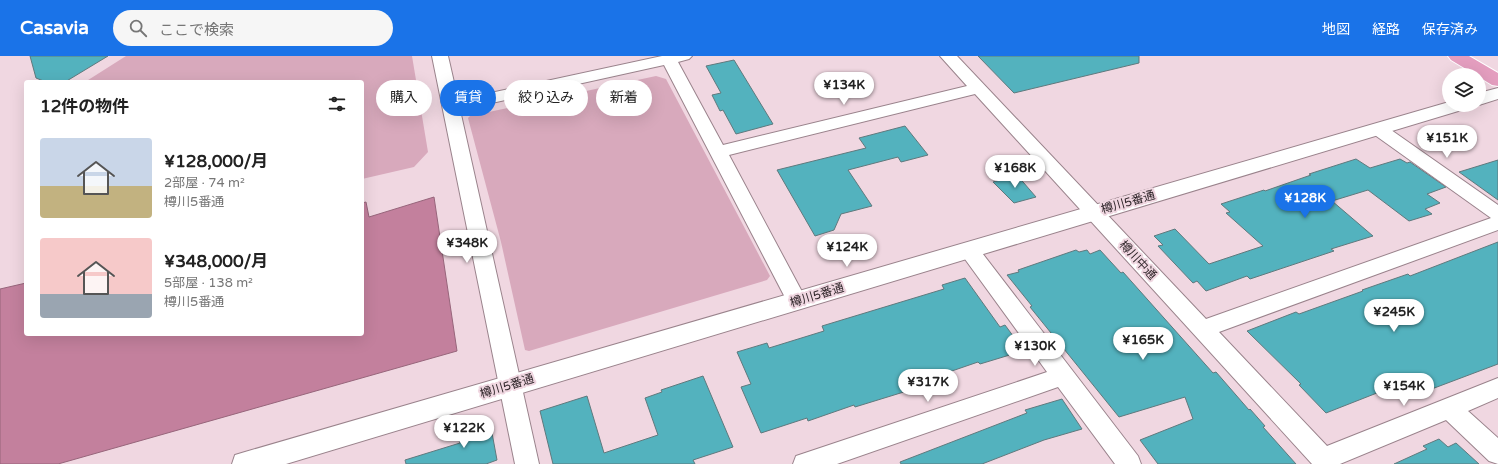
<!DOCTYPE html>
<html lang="ja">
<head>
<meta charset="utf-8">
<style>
  body { margin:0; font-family:"Varela Round","Noto Sans JP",sans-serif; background:#f6f6f6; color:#222; height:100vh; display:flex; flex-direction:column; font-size:15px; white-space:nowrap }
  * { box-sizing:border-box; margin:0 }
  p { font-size:13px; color:#767676 }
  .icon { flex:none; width:22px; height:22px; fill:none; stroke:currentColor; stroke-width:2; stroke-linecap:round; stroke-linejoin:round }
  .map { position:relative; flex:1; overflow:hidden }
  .details { position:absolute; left:24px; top:24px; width:340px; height:256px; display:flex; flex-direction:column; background:#fff; border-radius:4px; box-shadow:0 4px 16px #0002 }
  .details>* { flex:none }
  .guide { position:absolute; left:376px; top:24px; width:380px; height:36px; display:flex; gap:8px }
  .buttons { position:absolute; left:1442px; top:12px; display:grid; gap:8px }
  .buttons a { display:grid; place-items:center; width:44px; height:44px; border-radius:50%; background:#fff; box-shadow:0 4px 16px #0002; font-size:20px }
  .price { position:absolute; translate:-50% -34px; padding:0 9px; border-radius:14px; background:#fff; color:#222; font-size:13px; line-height:26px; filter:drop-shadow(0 1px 2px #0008) }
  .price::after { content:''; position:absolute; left:50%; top:24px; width:12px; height:9px; margin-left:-6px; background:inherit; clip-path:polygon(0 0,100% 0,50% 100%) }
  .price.on { background:#1a73e8; color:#fff }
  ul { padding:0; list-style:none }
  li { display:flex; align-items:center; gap:12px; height:100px; padding:0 16px }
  li span { display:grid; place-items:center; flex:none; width:112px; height:80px; border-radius:4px; color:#555 }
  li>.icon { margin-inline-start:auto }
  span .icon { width:48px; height:48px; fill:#fffc; stroke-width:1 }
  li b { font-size:17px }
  h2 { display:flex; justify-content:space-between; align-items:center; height:48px; padding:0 16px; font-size:17px }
  .tag { padding:0 14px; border-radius:18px; background:#fff; box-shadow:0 4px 16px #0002; font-size:14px; line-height:36px }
  .tag.on { background:#1a73e8; color:#fff }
  header { display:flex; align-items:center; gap:24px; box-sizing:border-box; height:56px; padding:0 20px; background:#1a73e8; color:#fff }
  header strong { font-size:19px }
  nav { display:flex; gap:22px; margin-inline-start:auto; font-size:14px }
  .search { width:280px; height:36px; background:#f6f6f6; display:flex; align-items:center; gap:10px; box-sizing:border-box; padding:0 14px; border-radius:22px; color:#767676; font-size:15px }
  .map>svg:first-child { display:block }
  .green { fill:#d8a9bc }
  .water { fill:#c3809d; stroke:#97657b }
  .building { fill:#53b2be; stroke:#5f797d }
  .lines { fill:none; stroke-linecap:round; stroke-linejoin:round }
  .street-casing { stroke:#9a838c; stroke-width:2 }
  .secondary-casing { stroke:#9a838c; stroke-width:2 }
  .primary-casing { stroke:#fff; stroke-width:2 }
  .street { fill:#fff; fill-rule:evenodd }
  .secondary { fill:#fff; fill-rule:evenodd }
  .primary { fill:#e49ebf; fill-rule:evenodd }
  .labels { text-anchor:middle; stroke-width:4; stroke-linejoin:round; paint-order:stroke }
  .street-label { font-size:12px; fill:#30272b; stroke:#f0d7e1 }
</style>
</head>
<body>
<header>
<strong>Casavia</strong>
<div class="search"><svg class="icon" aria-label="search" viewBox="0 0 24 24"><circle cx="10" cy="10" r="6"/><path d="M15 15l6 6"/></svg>ここで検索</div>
<nav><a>地図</a><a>経路</a><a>保存済み</a></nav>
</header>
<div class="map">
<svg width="1498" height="408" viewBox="0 0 1498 408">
  <rect width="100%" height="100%" fill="#f0d7e1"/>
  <!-- green -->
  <path class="green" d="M126,0h286l16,96 -14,15 -52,12v-97h-277z
    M656,20l10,3 104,197 -3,4 -238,71 -4,-1 -24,-108 -33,-124 2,-2z"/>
  <!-- water -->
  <path class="water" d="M434,141l23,154 -399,113h-58v-175l26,-6v51h336v-131l4,-1 3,15z"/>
  <!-- building -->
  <path class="building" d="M30,0h78l-43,26h-19l-10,-4z
    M978,0h161v7l-125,30z
    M734,4l39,64 -37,10 -13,-24 -3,1 -8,-16 9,-2 -15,-27z
    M905,70l23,29 -27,7 -3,-5 -50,13 24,36 -31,8 -7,16 -19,6 -38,-66 89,-22 -7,-10z
    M1356,103l14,9 30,-9 7,4 3,-1 36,25 -19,7 13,9 -15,6 7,5 -23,7 -41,-31 -36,11 41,35 -42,13 3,2 -84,28 -3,-3 -41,15 -9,-10 -4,2 -35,-37 5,-1 -9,-9 21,-7 34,35 54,-18 -37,-33 4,-1 -9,-8 43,-14 1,1 46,-16 -2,-1z
    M1498,104v40l-39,-28z
    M1017,119l19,22 -22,6 -21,-21z
    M1498,186v122l-69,26 -14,-12 -89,35 -27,-28 2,-1 -54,-53 49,-19 3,2 64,-23 -1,-1 46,-16 2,2z
    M1076,194l3,2 8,-2 3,4 10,-4 21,23 2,-1 90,101 3,-1 33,38 1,-1 15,17 -2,1 33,37h-138l-18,-24 53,-21 -8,-22 -66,20 -89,-110 2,-1 -25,-31 12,-3 -1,-2z
    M965,222l35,49 5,-2 17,23 -10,3 1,3 -33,10 -2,-2 -32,11 1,1 -42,14 2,3 -52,16 -1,-2 -46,16 -1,-3 -46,15 -20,-46 10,-3 -14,-32 30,-9 2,5 55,-17 -2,-5 122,-37 -2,-4z
    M703,320l30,71 -40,13 2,4h-142l-13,-53 47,-15 17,57 54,-18 -13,-37 17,-6 -1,-2z
    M1062,343l20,30 -38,11 -62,24h-81l-1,-2 127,-49 -2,-3z
    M490,366l7,38 -11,4h-80l-1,-4 55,-17 -2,-11z
    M1439,383l9,8 8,-4 23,21h-85l33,-15 -4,-3z"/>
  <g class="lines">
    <!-- street casing -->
    <g class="street-casing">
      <path id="street" d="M432,0h16l10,44 204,-44h30l-3,3 -11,3 45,83 244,-59 -27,-30h17l249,263 285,-101 -119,-85 -3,-4 3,-4 6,-1 6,1 114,80v25l-279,102 108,114 171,-68v20l-30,13 30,27v26l-9,-3 -43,-41 -106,44h-28l-337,-370 -246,61 78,146 -3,6 -7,2 -7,-2 -126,-242 -204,45 79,354h-24z
        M969,187l7,2 162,211 3,8h-26l-57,-77 -221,77h-44l3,-8 9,-3 242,-81 -85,-117 -3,-5 3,-5z"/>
    </g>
    <!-- secondary casing -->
    <g class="secondary-casing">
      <path id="secondary" d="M1498,32v11l-19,6v-12z
        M1449,46v3h19l-3,4 -1179,355h-54l3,-9 10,-3z"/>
    </g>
    <!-- primary casing -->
    <g class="primary-casing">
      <path id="primary" d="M1448,0h21l29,17v13l-6,-1 -13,-8v-2h-3l-25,-15z"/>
    </g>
    <!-- street -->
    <use href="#street" class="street"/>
    <!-- secondary -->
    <use href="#secondary" class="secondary"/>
    <!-- primary -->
    <use href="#primary" class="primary"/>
  </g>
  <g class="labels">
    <!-- street labels -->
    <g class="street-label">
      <text transform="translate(1128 146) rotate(-16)" y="4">樽川5番通</text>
      <text transform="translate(1138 204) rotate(47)" y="4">樽川中通</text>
      <text transform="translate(817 239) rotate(-17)" y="4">樽川5番通</text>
      <text transform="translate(507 330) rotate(-17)" y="4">樽川5番通</text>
    </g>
  </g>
</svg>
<div class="buttons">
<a><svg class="icon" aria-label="layers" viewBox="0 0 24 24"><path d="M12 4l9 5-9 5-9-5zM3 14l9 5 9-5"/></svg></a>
</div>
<b class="price" style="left:844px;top:50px">¥134K</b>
<b class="price" style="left:1447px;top:103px">¥151K</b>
<b class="price" style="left:1015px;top:133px">¥168K</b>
<b class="price on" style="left:1305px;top:163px">¥128K</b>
<b class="price" style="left:467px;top:208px">¥348K</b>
<b class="price" style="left:847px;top:212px">¥124K</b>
<b class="price" style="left:1394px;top:277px">¥245K</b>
<b class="price" style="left:1143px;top:305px">¥165K</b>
<b class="price" style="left:1035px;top:311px">¥130K</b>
<b class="price" style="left:928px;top:347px">¥317K</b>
<b class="price" style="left:1404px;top:351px">¥154K</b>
<b class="price" style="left:464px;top:393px">¥122K</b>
<div class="guide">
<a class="tag">購入</a>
<a class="tag on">賃貸</a>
<a class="tag">絞り込み</a>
<a class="tag">新着</a>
</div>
<section class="details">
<h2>12件の物件<svg class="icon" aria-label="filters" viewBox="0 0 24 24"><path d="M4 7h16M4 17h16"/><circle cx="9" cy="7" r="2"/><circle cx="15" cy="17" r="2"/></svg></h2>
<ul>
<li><span style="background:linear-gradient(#c9d6e8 60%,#c2b280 0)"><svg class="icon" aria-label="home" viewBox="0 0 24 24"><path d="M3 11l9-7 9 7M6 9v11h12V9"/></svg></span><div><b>¥128,000/月</b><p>2部屋 · 74 m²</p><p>樽川5番通</p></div></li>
<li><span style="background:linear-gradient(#f6c9c9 70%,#9aa5b1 0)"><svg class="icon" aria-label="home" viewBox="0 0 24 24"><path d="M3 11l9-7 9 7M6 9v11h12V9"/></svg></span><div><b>¥348,000/月</b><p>5部屋 · 138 m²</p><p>樽川5番通</p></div></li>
</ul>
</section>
</div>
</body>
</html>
